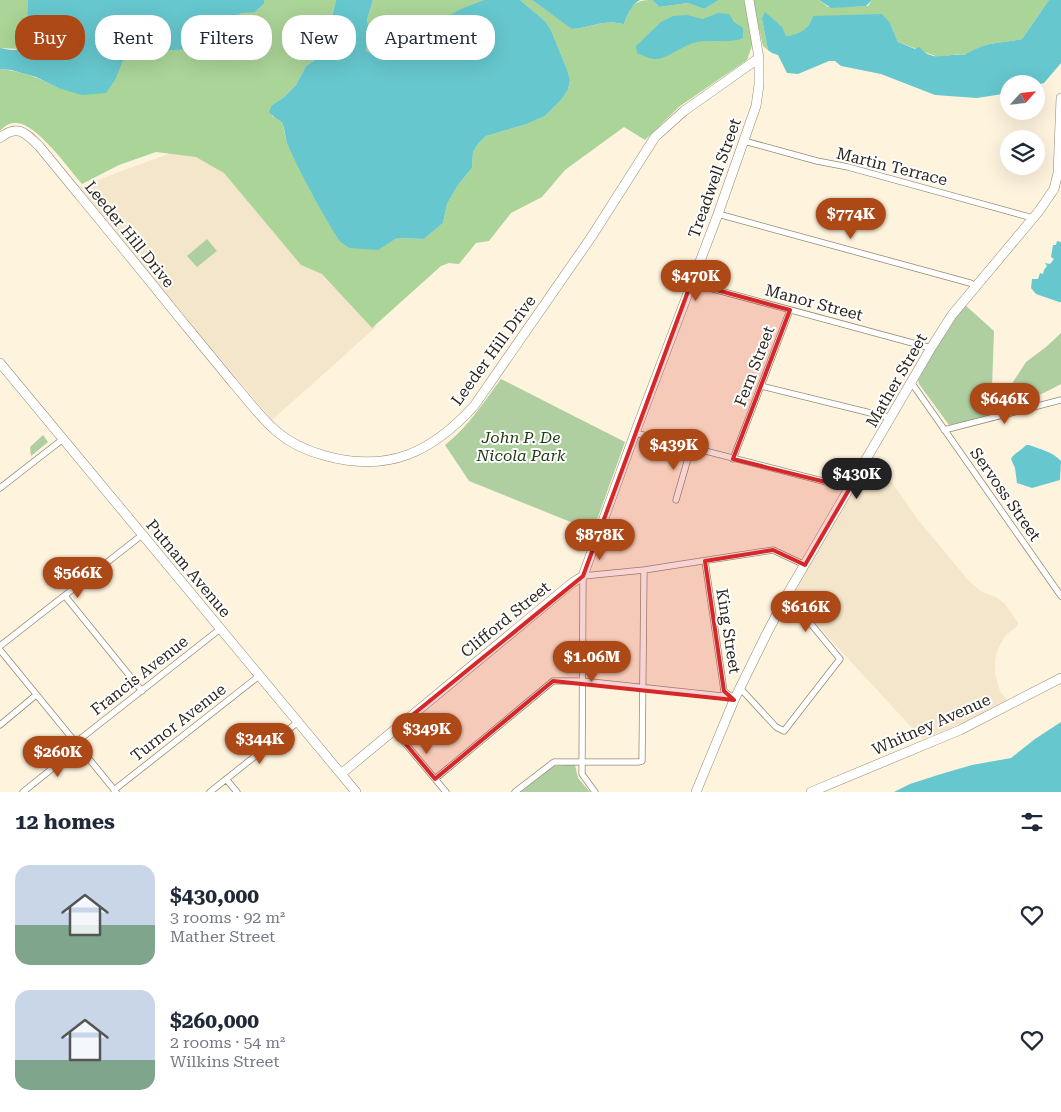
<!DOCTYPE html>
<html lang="en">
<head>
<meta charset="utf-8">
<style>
  body { margin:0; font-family:"Roboto Serif",serif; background:#f6f6f7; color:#1f2937; height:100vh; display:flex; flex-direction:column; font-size:19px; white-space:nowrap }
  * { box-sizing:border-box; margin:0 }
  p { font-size:16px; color:#747a83 }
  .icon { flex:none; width:28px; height:28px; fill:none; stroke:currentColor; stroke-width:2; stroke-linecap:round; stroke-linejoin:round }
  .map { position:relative; height:792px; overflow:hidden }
  .side { display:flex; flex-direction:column; background:#fff; flex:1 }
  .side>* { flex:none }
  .top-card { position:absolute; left:15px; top:15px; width:500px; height:45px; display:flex; gap:10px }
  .needle { width:32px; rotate:63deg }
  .buttons { position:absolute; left:1000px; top:75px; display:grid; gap:10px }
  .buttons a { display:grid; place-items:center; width:45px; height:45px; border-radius:50%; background:#fff; box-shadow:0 5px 20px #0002; font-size:25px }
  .price { position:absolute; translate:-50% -42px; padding:0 11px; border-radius:18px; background:#ad4917; color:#fff; font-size:16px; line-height:32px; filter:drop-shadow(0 1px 2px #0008) }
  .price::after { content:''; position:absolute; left:50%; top:30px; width:15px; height:11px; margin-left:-8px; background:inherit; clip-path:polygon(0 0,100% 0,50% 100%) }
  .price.selected { background:#222; color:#fff }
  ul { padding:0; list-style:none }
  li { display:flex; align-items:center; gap:15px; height:125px; padding:0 15px }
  li span { display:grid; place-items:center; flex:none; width:140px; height:100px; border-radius:15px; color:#555 }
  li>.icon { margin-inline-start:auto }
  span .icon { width:60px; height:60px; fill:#fffc; stroke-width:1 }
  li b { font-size:21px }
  h2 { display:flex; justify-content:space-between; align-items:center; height:60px; padding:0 15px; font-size:21px }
  .pill { padding:0 18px; border-radius:20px; background:#fff; box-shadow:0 5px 20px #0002; font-size:18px; line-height:45px }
  .pill.selected { background:#ad4917; color:#fff }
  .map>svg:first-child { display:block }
  .built { fill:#f4e6ca }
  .green { fill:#afcfa1 }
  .forest { fill:#abd498 }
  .water { fill:#66c7ce }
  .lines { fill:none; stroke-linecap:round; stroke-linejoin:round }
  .street-casing { stroke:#948a76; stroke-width:7 }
  .secondary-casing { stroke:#948a76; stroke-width:10 }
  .primary-casing { stroke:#948a76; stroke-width:10 }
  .street { stroke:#fff; stroke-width:5.5 }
  .secondary { stroke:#fff; stroke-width:9 }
  .primary { stroke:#fff; stroke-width:9 }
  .marked { fill:#d62828; fill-opacity:0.2; stroke:#d62828; stroke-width:4; stroke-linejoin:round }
  .labels { text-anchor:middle; stroke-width:4; stroke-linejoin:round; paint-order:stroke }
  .street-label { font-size:16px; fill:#2b271e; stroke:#fff }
  .park-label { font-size:16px; font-style:italic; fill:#1f3910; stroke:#fff }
</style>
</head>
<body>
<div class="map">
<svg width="1061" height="792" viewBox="0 0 1061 792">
  <rect width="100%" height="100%" fill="#fef3dd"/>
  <!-- built -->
  <path class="built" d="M206,140l170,187 -104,93 -196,-232z
    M873,456l46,65 50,60 13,11 14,5 9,7 13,19 -1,3 -12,10 -6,11 -4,12v15l5,17 7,9 -55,28 -30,11 -134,-146z"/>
  <!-- green -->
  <path class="green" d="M207,239l10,12 -20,16 -10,-11z
    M964,304l30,27 -3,85 -42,9 -30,-41 -1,-4 26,-47z
    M1061,333v51c-14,7 -33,20 -48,12l-3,-7 3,-7 13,-20 20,-15z
    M501,379l124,63 -32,89 -124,-50 -24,-36c23,-18 38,-42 56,-66z
    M43,435l5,7 -17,14 -1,-9z
    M565,765h10l3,13 12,14h-69l32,-26z"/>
  <!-- forest -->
  <path class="forest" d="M0,0h28c1,13 0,40 -9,49l-19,-1z
    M264,0h72l-6,24 -6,10 -2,10 -6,15 -10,7 -10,19 -12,12 -12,8v11l7,3 4,6 3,15 25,52 29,50 9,6h8l28,-3 12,-7 27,1 19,-16 4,-19 11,-19 14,-17 1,-16 5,-8 8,-8 41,-12 18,-8 16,-16 7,-10 2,-10 -2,-8 -17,-42 -6,-9 -25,-21h12l41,29c21,-2 29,-10 51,-5 6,-17 9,-24 28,-24l7,7 29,-4 16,6 15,-9h25l9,43 -6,17 -67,46 -35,34 -21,-13 -59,43 -23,27 -31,16 -22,28 -13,2 -17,21 -10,-1 -8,3 -69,62 -50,-54 -21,-9 -77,-92 -28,-16 -40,-5 -37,13 -37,19c-13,-15 -45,-60 -65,-61 -7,-1 -12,3 -17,8v-62c21,2 39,9 58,19l62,-22 6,-13 15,-3h37l37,-17 16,-15 10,-6h14l9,-8z
    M373,0h111c-28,12 -54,28 -83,37l-7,13 -18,6 -10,-5 3,-22 -2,-9z
    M752,0h67l9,7 40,-1 4,-6h177l-27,39c-22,5 -36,2 -56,16l-8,-1 -20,3 -40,-15 -8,-19 -77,-7c-6,15 -11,18 -27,20l-24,-17 6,31 -5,-4z"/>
  <!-- water -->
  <path class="water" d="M28,0h236v4l-9,8 -14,1 -10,5 -16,15 -25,15 -12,2h-37l-15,3 -11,27 -9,13 -24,2 -24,-7 -22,-11 -25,-7 -11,-1v-21c6,1 15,4 20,0 8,-5 8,-39 8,-48z
    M336,0h37l-6,20 2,9 -3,22 10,4 18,-5 2,-6 5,-7 17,-5 43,-23 23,-9h36l25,21 6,9 17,42 2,8 -2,10 -7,10 -16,16 -18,8 -41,12 -8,8 -5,8 -1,16 -14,17 -11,19 -4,19 -19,16 -27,-1 -19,12 -29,-2 -9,-6c-20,-32 -38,-65 -53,-99 -2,-6 -2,-13 -4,-18 -3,-7 -10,-7 -14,-13l3,-7 12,-8 12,-12 10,-19 10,-7 6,-15 2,-10 6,-10z
    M532,0h108c-9,5 -13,15 -16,24 -22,-5 -30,3 -52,5z
    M652,0h67l-15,9 -16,-6 -29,4z
    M819,0h53l-6,6 -35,2z
    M1049,0h12v63l-17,20 -8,2v-1h-27v9l-32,5 -42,-3 -54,-21 -40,-8 -6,-5h-6l-31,13 -11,-1 -9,-18 -6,-2 -4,-3 -6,-31 3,-7 17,15 4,9c15,-2 22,-6 27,-20l69,-2 8,9 8,19 17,7 4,-2c15,17 28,5 46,8 21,-14 35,-11 57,-16z
    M718,13l11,1 5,8 9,6v10c-12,6 -31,1 -46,4 -15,3 -29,17 -42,17 -6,0 -13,-4 -18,-6l-1,-7 25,-24 12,-6 14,-1 16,4z
    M1057,241l4,1v60h-2l-23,-8 -5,-6 1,-9h6l2,-6 3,1 1,-4 3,-4 -2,-3 5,1 4,-5 -3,-2 2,-12h3z
    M1026,445h3c11,4 24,7 32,16l-1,19 -28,8 -15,-5 -2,-15 -4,-9c3,-6 10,-8 15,-14z
    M1061,722v70h-167l16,-8 31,-10 31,-9 39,-7 24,-19z"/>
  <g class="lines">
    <!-- street casing -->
    <g class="street-casing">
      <path id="street" d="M744,141l73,20 31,6 185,51
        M718,214l252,69 6,3
        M691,283l240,65
        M911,382l150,214
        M761,386l130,32
        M944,430l117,-30
        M635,433l215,55
        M733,459l57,-149
        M0,488l63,-49
        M676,500l15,-52
        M705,561l19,130 9,7
        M65,596l77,95
        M0,646l142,-111
        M0,650l116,142
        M740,688l36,39 8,4 56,-72 -53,-64
        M0,725l36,-30
        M394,730l52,62
        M75,743l145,-114
        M226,779l11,13
        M435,779l118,-98h29l140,15 12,4
        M114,790l145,-114
        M23,792l56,-45
        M210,792l88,-70
        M515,792l39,-30h84l4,-1 2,-191
        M595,792l-13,-18 1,-198 61,-6 129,-20 32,15"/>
    </g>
    <!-- secondary casing -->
    <g class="secondary-casing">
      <path id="secondary" d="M0,138c17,-14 25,-6 39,8 45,55 90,109 134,164 20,24 40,49 60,73 14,16 27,34 43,48 15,13 31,20 50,25 63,17 106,-4 148,-50l118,-170 63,-99 29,-26 75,-53
        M0,363l356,429
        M341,774l231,-191 11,-7 52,-143 83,-219 38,-108 3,-21v-27l-10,-58
        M696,792l38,-92 32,-65 22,-42 143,-245 21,-33 87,-104 15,-22 4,-16 3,-75"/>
    </g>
    <!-- primary casing -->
    <g class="primary-casing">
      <path id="primary" d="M811,792l149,-62 101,-52"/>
    </g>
    <!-- street -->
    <use href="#street" class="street"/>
    <!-- secondary -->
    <use href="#secondary" class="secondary"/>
    <!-- primary -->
    <use href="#primary" class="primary"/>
  </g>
  <!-- marked area -->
  <path class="marked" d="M691,283l99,27 -57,149 117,29 -45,77 -32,-15 -68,11 19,130 10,9 -181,-19 -118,98 -41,-49 189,-154z"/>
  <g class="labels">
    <!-- street labels -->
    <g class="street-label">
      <text transform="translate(892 166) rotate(14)" y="6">Martin Terrace</text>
      <text transform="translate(714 178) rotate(-70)" y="6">Treadwell Street</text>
      <text transform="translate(130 234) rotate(51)" y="6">Leeder Hill Drive</text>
      <text transform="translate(814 302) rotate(15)" y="6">Manor Street</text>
      <text transform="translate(493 350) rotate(-54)" y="6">Leeder Hill Drive</text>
      <text transform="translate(754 366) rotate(-69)" y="6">Fern Street</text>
      <text transform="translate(896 380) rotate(-60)" y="6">Mather Street</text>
      <text transform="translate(1006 494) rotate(55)" y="6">Servoss Street</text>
      <text transform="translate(189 568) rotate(50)" y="6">Putnam Avenue</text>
      <text transform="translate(505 619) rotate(-39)" y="6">Clifford Street</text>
      <text transform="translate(729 631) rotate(81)" y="6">King Street</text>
      <text transform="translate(139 675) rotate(-38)" y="6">Francis Avenue</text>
      <text transform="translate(178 722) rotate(-38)" y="6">Turnor Avenue</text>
      <text transform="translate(931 724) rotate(-24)" y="6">Whitney Avenue</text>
    </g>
    <!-- park labels -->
    <g class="park-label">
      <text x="521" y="443">John P. De<tspan x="521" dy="18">Nicola Park</tspan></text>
    </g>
  </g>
</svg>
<div class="buttons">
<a><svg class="needle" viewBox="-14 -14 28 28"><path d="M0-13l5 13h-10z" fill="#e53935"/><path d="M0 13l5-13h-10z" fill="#747a83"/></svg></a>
<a><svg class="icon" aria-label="layers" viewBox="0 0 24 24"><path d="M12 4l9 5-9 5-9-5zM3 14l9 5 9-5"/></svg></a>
</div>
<b class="price" style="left:851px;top:240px">$774K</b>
<b class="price" style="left:696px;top:302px">$470K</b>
<b class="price" style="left:1005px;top:425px">$646K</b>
<b class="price" style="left:674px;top:471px">$439K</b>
<b class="price selected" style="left:857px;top:500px">$430K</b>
<b class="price" style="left:600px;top:561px">$878K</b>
<b class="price" style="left:78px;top:599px">$566K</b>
<b class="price" style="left:806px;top:633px">$616K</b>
<b class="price" style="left:592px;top:683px">$1.06M</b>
<b class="price" style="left:427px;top:755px">$349K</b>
<b class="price" style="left:260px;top:765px">$344K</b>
<b class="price" style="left:58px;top:778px">$260K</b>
<div class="top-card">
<a class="pill selected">Buy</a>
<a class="pill">Rent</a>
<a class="pill">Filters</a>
<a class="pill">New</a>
<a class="pill">Apartment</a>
</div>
</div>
<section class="side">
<h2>12 homes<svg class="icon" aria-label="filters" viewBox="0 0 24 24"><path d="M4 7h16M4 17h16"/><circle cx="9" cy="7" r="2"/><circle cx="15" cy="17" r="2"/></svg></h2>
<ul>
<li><span style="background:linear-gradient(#c9d6e8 60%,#7fa58c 0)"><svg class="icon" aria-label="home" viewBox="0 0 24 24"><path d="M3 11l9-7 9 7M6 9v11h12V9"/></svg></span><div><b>$430,000</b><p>3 rooms · 92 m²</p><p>Mather Street</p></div><svg class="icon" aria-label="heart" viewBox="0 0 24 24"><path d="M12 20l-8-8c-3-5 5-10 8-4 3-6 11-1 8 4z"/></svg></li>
<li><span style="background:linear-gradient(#c9d6e8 70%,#7fa58c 0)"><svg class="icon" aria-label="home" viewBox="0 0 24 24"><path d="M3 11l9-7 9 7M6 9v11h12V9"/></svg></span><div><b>$260,000</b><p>2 rooms · 54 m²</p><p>Wilkins Street</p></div><svg class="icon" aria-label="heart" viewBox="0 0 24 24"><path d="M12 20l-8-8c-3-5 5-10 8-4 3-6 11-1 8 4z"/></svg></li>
</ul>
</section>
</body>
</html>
